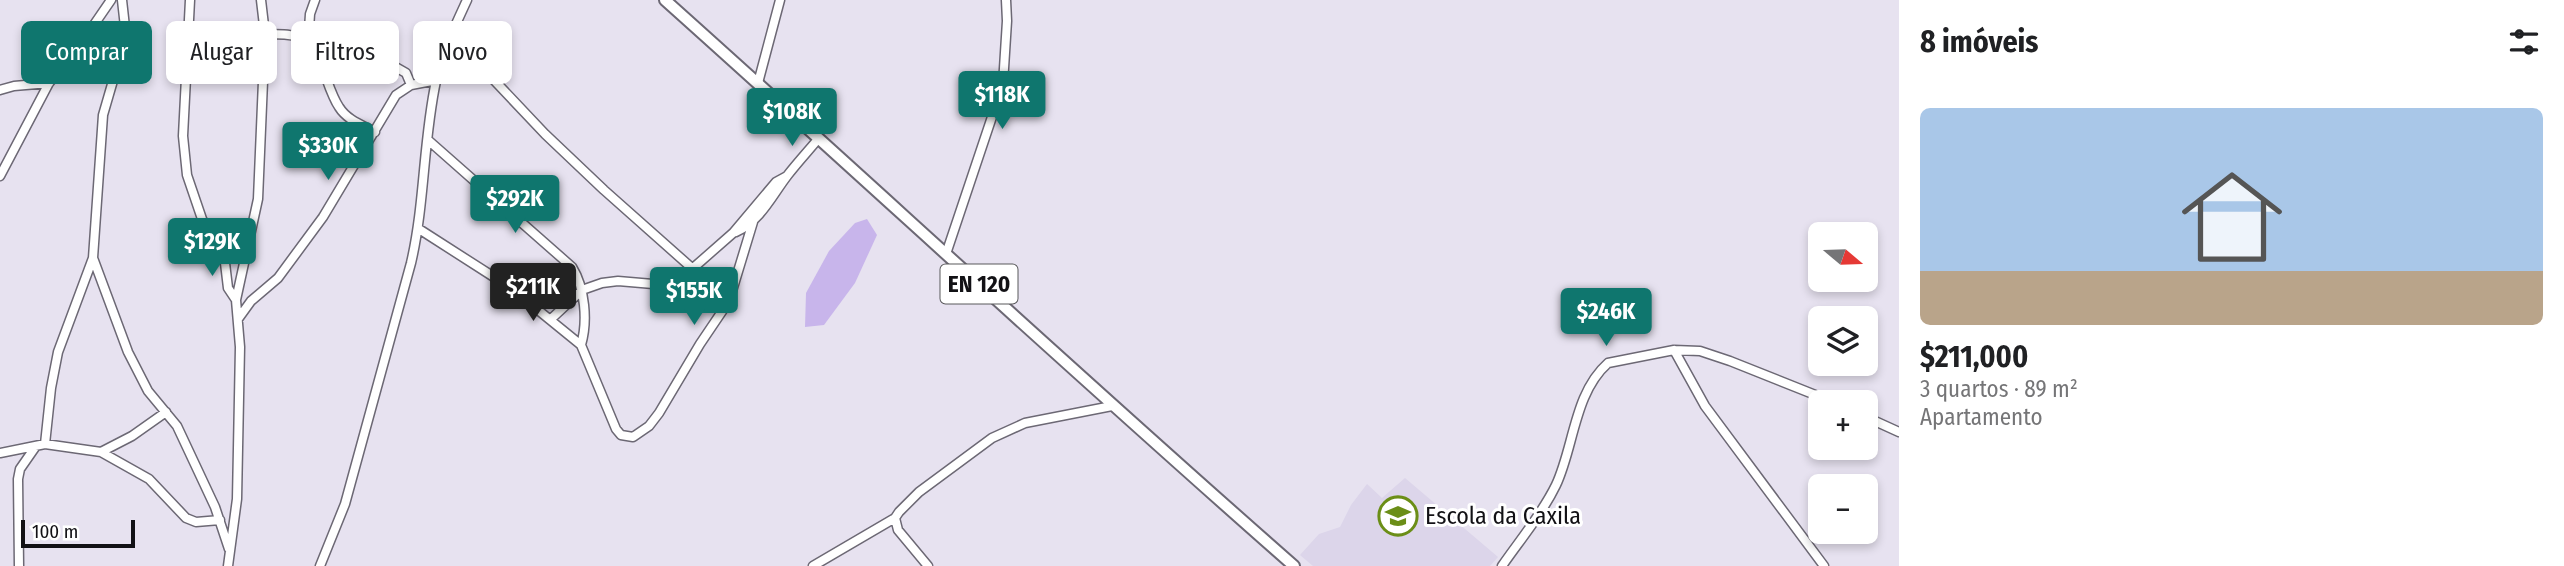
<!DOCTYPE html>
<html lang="pt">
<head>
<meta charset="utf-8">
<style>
  body { margin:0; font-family:"Fira Sans Condensed",sans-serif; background:#f6f6f6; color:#202124; height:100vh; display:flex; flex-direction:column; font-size:26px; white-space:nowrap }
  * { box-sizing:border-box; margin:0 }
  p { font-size:23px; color:#757577 }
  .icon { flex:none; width:38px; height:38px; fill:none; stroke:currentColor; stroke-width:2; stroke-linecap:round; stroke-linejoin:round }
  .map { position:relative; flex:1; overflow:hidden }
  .side { display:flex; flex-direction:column; background:#fff; width:665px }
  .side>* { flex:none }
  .guide { position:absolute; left:21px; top:21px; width:665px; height:63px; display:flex; gap:14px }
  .needle { width:46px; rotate:109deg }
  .tools { position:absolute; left:1808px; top:222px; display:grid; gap:14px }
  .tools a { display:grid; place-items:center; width:70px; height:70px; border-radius:10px; background:#fff; box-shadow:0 4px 10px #0003; font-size:35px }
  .scale { position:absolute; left:21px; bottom:18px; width:114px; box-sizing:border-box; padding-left:7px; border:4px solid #121115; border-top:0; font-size:19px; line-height:24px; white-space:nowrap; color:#121115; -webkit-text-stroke:5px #fff; paint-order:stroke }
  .price { position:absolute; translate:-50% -60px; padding:0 16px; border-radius:7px; background:#0f766e; color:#fff; font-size:23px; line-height:46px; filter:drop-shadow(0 2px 4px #0008) }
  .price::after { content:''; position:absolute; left:50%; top:42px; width:21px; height:16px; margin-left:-10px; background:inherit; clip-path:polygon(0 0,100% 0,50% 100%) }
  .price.current { background:#222; color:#fff }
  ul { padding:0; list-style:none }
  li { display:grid; align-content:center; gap:14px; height:371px; padding:0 21px }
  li+li { border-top:2px solid #e0e0e0 }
  li span { display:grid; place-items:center; height:217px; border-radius:10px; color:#555 }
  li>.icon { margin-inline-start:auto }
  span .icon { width:126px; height:126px; fill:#fffc; stroke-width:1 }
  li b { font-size:30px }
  h2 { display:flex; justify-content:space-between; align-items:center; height:84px; padding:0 21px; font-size:30px }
  .pill { padding:0 24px; border-radius:10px; background:#fff; box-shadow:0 4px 10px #0003; font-size:24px; line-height:63px }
  .pill.current { background:#0f766e; color:#fff }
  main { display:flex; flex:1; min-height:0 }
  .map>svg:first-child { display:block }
  .built { fill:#dcd5ea }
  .water { fill:#c8b5eb }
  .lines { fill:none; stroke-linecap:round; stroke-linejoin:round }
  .minor-casing { stroke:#6c6874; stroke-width:11 }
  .major-casing { stroke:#6c6874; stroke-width:14 }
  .minor { stroke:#fff; stroke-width:8 }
  .major { stroke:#fff; stroke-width:10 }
  .labels { text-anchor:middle; stroke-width:6; stroke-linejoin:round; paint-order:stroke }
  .shield { fill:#fff; stroke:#59585b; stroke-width:2 }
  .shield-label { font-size:23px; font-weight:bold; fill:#121115 }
  .poi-label { font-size:24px; fill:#121115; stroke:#fff; text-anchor:start }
</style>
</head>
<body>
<main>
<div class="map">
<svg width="1899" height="566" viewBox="0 0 1899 566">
  <rect width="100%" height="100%" fill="#e7e2f0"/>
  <!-- built -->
  <path class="built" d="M1405,478l93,79 -8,9h-177l-13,-11 19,-21 21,-7 11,-22 16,-21 15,14z"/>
  <!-- water -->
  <path class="water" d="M867,219l10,16 -22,48 -31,42 -19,2 1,-34 23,-42 26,-28z"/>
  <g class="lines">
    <!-- minor casing -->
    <g class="minor-casing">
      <path id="minor" d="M122,0l4,36 -23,79 -10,143 35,94 20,39 29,35 38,81 14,42
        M190,0l-7,136 4,39 15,44 23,44 3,25 8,12 4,47 -3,152 -9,67
        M265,34c12,1 28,-1 38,5 20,14 23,49 36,68 8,13 23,18 36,25
        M448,42l44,36 53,56 59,56 125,111
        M308,44l2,-30 5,-14
        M392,65l14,8 5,12
        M758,83l22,-83
        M0,90l14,-4 35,-3
        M428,140l144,127c13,21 16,54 9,78
        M0,176l49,-93 29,-35 33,-48
        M419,229l92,59 70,57 35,84 5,6 12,2 16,-11 10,-13 41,-69 29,-43 24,-79
        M736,232c25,-12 35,-35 51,-56 10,-13 22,-26 32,-38
        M946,254l57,-170 4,-63 -1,-21
        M236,300l22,-101 7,-165 -4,-34
        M238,319l13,-18 27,-23 45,-61 73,-122 15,-10 26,-5
        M551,319l31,-29 20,-7 16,-2 35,3 9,-1 30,-14 41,-36 43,-51 11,-6
        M1674,350l31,56 119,160
        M1866,417l33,15
        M45,444l6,-56 7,-36 35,-94
        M101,452l31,-16 34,-24
        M0,453l45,-9 56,8 48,27 37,39 10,4 24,-2
        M895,518l3,12 30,36
        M19,566l-1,-87 2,-10 16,-23
        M320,566l25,-62 66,-241c14,-60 12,-122 25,-182 6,-28 19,-55 31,-81
        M813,566l82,-48 4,-6 20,-20 73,-54 33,-15 87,-17
        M1502,566c18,-26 40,-52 54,-81 18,-38 18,-92 52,-122l66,-13 26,1 30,10 103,41"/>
    </g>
    <!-- major casing -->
    <g class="major-casing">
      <path id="major" d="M665,0c210,188 417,380 629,566"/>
    </g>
    <!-- minor -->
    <use href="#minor" class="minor"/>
    <!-- major -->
    <use href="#major" class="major"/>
  </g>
  <!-- icons -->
  <defs>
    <g id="school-ring" transform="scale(2.0125)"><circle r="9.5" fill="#fff" stroke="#6b8e17" stroke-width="1.5"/><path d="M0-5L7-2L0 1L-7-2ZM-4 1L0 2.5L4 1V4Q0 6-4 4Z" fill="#6b8e17"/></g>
  </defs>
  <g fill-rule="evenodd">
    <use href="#school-ring" x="1398" y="516"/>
  </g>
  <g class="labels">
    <!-- shield labels -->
    <rect class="shield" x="940.5" y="264.5" width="77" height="39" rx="5"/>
    <g class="shield-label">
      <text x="979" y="292">EN 120</text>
    </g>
    <!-- poi labels -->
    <g class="poi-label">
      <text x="1425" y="524">Escola da Caxila</text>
    </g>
  </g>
</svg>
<div class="tools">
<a><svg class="needle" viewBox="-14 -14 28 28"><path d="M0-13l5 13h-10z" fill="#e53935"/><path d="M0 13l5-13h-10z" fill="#757577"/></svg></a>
<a><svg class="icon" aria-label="layers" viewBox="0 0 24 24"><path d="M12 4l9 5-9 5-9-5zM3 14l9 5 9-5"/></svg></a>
<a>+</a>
<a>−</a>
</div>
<div class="scale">100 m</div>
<b class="price" style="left:1002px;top:131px">$118K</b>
<b class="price" style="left:792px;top:148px">$108K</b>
<b class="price" style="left:328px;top:182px">$330K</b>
<b class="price" style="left:515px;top:235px">$292K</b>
<b class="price" style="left:212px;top:278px">$129K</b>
<b class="price current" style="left:533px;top:323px">$211K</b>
<b class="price" style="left:694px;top:327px">$155K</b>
<b class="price" style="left:1606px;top:348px">$246K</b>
<div class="guide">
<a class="pill current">Comprar</a>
<a class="pill">Alugar</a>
<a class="pill">Filtros</a>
<a class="pill">Novo</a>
</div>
</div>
<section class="side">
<h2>8 imóveis<svg class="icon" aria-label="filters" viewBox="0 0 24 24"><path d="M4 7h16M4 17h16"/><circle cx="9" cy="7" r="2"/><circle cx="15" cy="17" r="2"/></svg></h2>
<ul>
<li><span style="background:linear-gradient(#a9c7e8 75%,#b9a48a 0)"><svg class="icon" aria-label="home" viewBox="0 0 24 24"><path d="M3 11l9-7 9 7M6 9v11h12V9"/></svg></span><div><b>$211,000</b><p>3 quartos · 89 m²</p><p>Apartamento</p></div></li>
</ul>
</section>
</main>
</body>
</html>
